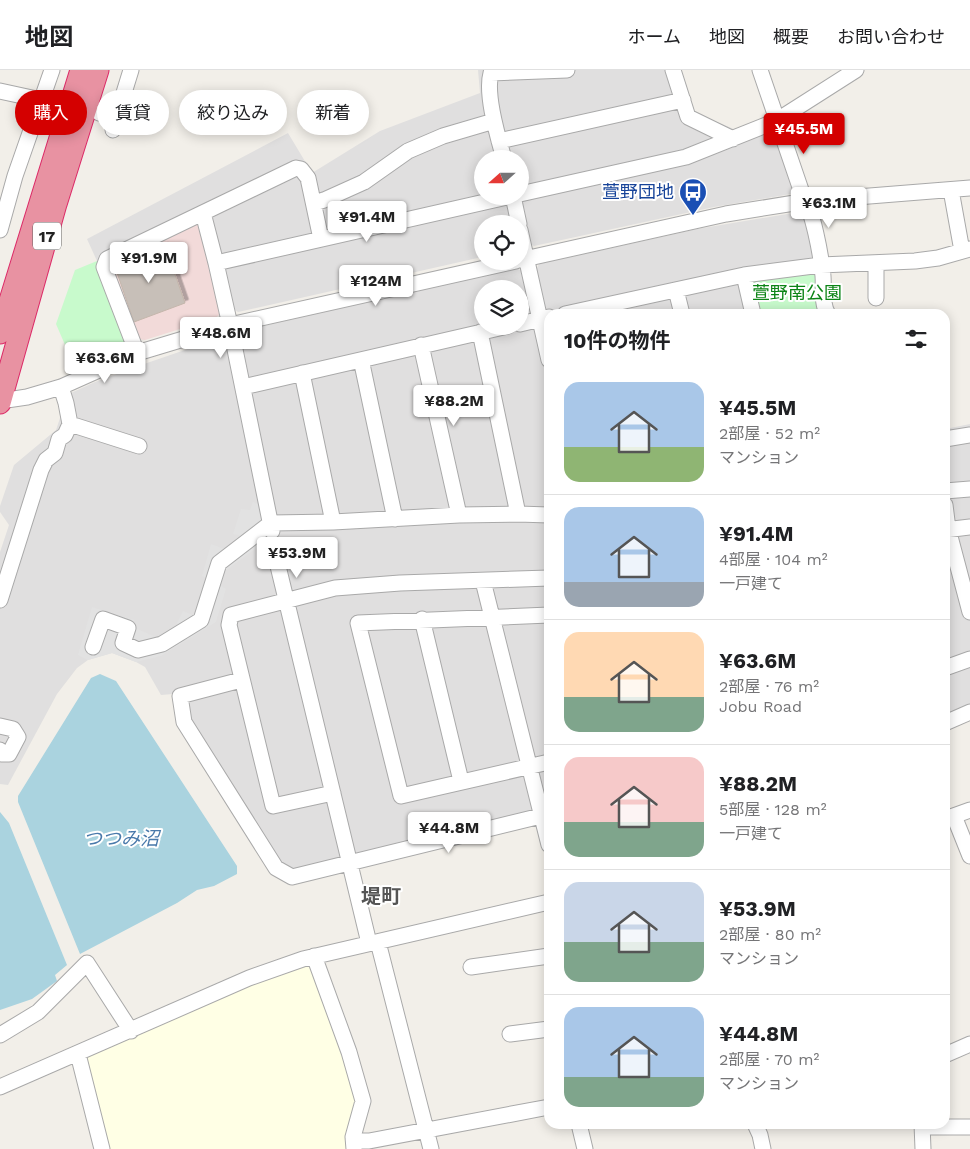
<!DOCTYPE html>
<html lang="ja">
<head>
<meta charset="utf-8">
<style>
  body { margin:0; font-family:"Work Sans","Noto Sans JP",sans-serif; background:#f6f6f6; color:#202124; height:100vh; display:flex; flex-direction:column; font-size:19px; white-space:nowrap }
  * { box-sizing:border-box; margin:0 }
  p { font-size:16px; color:#757577 }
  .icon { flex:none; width:28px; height:28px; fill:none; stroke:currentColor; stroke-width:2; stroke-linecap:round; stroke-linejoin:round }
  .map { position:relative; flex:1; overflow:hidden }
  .panel { position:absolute; left:544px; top:239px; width:406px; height:820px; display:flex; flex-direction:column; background:#fff; border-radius:15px; box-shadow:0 2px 12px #0003 }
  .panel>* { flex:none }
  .top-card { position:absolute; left:15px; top:20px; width:454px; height:45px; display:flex; gap:10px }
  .needle { width:32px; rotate:249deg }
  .tools { position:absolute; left:474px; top:80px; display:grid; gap:10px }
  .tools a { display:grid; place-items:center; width:55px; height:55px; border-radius:50%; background:#fff; box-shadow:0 2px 12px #0003; font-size:25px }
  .price { position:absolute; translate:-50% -42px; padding:0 11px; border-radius:5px; background:#fff; color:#222; font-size:16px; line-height:32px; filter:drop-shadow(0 1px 2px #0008) }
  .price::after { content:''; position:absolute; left:50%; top:30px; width:15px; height:11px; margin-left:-8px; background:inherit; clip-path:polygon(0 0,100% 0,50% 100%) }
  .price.on { background:#d40000; color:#fff }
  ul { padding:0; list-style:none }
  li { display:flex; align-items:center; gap:15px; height:125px; padding:0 20px }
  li+li { border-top:1px solid #e0e0e0 }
  li span { display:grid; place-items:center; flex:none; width:140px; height:100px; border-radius:15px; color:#555 }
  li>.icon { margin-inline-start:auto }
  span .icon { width:60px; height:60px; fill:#fffc; stroke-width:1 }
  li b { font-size:21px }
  h2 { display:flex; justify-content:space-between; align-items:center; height:60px; padding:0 20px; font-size:21px }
  .chip { padding:0 18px; border-radius:22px; background:#fff; box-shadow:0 2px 12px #0003; font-size:18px; line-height:45px }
  .chip.on { background:#d40000; color:#fff }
  header { display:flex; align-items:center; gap:30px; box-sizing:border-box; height:70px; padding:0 25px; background:#fff; border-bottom:1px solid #e0e0e0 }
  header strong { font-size:24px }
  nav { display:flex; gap:28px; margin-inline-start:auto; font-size:18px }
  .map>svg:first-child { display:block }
  .residential { fill:#e0dfdf; fill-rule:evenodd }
  .commercial { fill:#f2dad9 }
  .education { fill:#ffffe5 }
  .park { fill:#c8facc }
  .parking { fill:#e2e2e2 }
  .water { fill:#aad3df }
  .building { fill:#c7bfb8; stroke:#c4b6ab; filter:url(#shadow) }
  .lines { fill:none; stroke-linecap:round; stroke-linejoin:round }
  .minor-casing { stroke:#a9a9a9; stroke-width:17 }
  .highway-casing { stroke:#dc2a67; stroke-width:23 }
  .minor { stroke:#fff; stroke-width:15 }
  .highway { stroke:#e892a2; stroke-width:21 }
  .labels { text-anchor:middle; stroke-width:4; stroke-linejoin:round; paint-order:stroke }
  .shield { fill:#fff; stroke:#646464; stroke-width:1 }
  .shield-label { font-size:16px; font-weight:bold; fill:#222 }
  .transit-label { font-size:18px; fill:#164399; stroke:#fff; text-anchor:end }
  .park-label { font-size:18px; fill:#0c8416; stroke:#fff }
  .water-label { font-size:19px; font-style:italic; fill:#4a7aab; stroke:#fff }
  .quarter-label { font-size:20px; font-weight:bold; fill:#555; stroke:#fff }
</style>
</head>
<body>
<header>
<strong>地図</strong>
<nav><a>ホーム</a><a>地図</a><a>概要</a><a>お問い合わせ</a></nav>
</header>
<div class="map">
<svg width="970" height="1079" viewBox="0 0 970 1079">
  <defs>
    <filter id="shadow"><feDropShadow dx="3.5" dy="-3.5" stdDeviation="0" flood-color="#0004"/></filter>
  </defs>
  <rect width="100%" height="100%" fill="#f2efe9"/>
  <!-- residential -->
  <path class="residential" d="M478,0h202l14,42 42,18 34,-13 25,70 -4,7 -77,13 -180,39 -5,-3 -9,-19h-38v33l-244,55 -6,-4 -25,-101 -110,54 -10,-22 201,-106 24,40 68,-42 100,-38zM482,89h38v37h-38z
    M799,142l7,5 22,89 7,8h-286v505l-256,63 -120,-188 -12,1 -16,-28 -9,-5 -24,-9 -24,7 -11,8 -20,26 -49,91 -8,-1v-232l9,-27 -9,-13v-6l14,-41 42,-35 4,-12 2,-13 -2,-7 35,-16 52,-19 73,-25 6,2 37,166 6,33v15l12,1 -31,-159 -13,-56 4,-9 276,-63 6,4 14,-4 2,-4 158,-35zM482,219h38v37h-38z
    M970,354v294l-25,10v-299z"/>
  <!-- commercial -->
  <path class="commercial" d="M195,151l8,4 19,88 -7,5 -70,22 -7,-1 -28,-70 3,-9z"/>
  <!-- education -->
  <path class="education" d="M305,892l9,5 30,85 13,50 -8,47h-244l-22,-89 3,-7z"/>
  <!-- park -->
  <path class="park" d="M97,191l31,83 -4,4 -49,20 -19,-44 19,-54z
    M819,203l4,41h-66l-6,-29 4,-8z"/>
  <!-- parking -->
  <path class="parking" d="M253,432l10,4 6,33 -48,35 -4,9 9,6 -10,33 -55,34 -25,6 -24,-9 -24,7 -10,-5 14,-48 42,13 -1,7 29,13 17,-12 -2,-5 6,-12 14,6 13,-37 -8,-4 9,-32 16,6 13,-10 -1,-5 -6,-1 8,-25 9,1z"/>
  <!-- water -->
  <path class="water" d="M100,604l16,7 121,185v8l-23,12 -17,4 -20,13 -97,51 -62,-152v-6l73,-118z
    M0,742l9,11 58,142 -12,10 2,6 -25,18 -32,11z"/>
  <!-- building -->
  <path class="building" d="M165,176l20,57 -51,19 -20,-58z"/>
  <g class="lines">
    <!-- minor casing -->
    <g class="minor-casing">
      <path id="minor" d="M673,0l15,47 45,22
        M760,0l42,123c11,18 19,62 21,83 1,12 -2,28 5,38
        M0,21l55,12
        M99,43l8,2 7,-1 27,7
        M113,60l1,-16 5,-5 12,-39
        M499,71l184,-41
        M504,89c-6,-22 -19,-65 -13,-86l76,-3
        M951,120l11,61
        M520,124l166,-37 90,-36 80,-51
        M513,126l6,28
        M314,133l10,-3 40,-18 44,-31 35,-15 51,-15
        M203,143l13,50 14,62 42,206
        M0,160l15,-54 37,-106
        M520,160l29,130
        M520,190l206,-46 81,-13 163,-13
        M216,193l295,-67
        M876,193v35
        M744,205l9,39
        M676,220l6,24
        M565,244l179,-39 77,-10 94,-4 23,-3 32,-9
        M520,254l29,-7
        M480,262l38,182
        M421,275l38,170
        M137,283l-33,-86 3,-8 189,-91 5,1 7,9 13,61
        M362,294l33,155
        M302,303l31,149
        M61,317l5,16 4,21 69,22
        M243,317l265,-61
        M0,331l27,-4 34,-10 76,-34 93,-28 286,-64
        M945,369l25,-4
        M945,421l25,-2
        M945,435l3,24 22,83
        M945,460l25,-3
        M278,496l91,377
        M483,511l66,264
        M0,530l41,-130 5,-10 9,-7 4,-14 6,-4 5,-11
        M549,545l-191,8 43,173 148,-34
        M422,549l39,162
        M93,577l10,-28 25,9 -5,15 15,7 24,-6 39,-24 18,-57 52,-40 62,-1 126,-7 59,-1 31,1
        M945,598l25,-9
        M241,610l-61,16 4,26 92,146 16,9 257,-63
        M945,653l25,-11
        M0,656l13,3 5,8 -9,17h-7l-2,-4
        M333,723l-60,13 -44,-181 2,-10 104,-27 65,-5 149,-5
        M954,746l16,40
        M945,749l25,-9
        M378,872l53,207
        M314,886l35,96 14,49 -10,36 1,12
        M471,897l78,-11
        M510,964l39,-5
        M0,965l38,-23 49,-49 44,68
        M78,984l24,95
        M945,985l25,-11
        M0,1017l249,-109 54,-19 246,-57
        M579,1054l6,25
        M755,1054l5,11 3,14
        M922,1054l1,25
        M922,1057h48
        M353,1067l7,4h9l180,-34"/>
    </g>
    <!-- highway casing -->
    <g class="highway-casing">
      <path id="highway" d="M0,263l81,-263
        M0,333l56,-199 42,-134"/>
    </g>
    <!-- minor -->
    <use href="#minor" class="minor"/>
    <!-- highway -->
    <use href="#highway" class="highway"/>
  </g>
  <!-- icons -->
  <defs>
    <g id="bus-pin" transform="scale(1.4375)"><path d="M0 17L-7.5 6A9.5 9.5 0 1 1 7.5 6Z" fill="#1a4fb4" stroke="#fff"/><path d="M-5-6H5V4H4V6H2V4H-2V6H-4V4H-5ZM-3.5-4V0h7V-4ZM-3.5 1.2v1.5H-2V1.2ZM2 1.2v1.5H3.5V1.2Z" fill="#fff"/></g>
  </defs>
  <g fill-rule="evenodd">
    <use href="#bus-pin" x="693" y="122"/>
  </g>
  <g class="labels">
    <!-- shield labels -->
    <rect class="shield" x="33" y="152.5" width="28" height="27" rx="4"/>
    <g class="shield-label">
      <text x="47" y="172">17</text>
    </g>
    <!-- transit labels -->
    <g class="transit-label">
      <text x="674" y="128">萱野団地</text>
    </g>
    <!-- park labels -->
    <g class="park-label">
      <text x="797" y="229">萱野南公園</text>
    </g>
    <!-- water labels -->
    <g class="water-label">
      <text x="121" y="775">つつみ沼</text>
    </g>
    <!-- quarter labels -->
    <g class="quarter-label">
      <text x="381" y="833">堤町</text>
    </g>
  </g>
</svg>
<div class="tools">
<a><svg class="needle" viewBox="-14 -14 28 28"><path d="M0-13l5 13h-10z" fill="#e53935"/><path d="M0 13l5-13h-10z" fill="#757577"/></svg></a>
<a><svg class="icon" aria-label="locate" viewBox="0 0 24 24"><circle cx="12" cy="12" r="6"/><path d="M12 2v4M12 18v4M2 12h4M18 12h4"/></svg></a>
<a><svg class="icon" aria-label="layers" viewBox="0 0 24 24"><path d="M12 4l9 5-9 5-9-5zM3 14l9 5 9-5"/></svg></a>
</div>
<b class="price on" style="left:804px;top:85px">¥45.5M</b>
<b class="price" style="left:829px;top:159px">¥63.1M</b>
<b class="price" style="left:367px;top:173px">¥91.4M</b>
<b class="price" style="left:149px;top:214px">¥91.9M</b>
<b class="price" style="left:376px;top:237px">¥124M</b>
<b class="price" style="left:221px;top:289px">¥48.6M</b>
<b class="price" style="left:105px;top:314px">¥63.6M</b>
<b class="price" style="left:454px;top:357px">¥88.2M</b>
<b class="price" style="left:297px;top:509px">¥53.9M</b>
<b class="price" style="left:449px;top:784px">¥44.8M</b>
<div class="top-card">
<a class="chip on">購入</a>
<a class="chip">賃貸</a>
<a class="chip">絞り込み</a>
<a class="chip">新着</a>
</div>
<section class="panel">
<h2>10件の物件<svg class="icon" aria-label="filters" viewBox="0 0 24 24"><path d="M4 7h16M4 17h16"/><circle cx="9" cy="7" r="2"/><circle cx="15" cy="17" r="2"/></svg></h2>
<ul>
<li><span style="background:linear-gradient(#a9c7e8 65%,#8fb573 0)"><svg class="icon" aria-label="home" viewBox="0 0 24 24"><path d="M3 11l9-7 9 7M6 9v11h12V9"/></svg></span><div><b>¥45.5M</b><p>2部屋 · 52 m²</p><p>マンション</p></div></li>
<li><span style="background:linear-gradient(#a9c7e8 75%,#9aa5b1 0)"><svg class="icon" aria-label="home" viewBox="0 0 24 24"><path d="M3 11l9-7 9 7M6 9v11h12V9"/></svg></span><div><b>¥91.4M</b><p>4部屋 · 104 m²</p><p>一戸建て</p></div></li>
<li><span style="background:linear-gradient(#ffd9b3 65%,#7fa58c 0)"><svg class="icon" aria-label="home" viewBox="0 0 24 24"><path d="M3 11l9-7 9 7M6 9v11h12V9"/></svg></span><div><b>¥63.6M</b><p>2部屋 · 76 m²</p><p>Jobu Road</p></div></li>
<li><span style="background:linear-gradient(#f6c9c9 65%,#7fa58c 0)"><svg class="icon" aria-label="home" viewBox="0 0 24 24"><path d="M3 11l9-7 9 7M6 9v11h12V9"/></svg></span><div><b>¥88.2M</b><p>5部屋 · 128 m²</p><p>一戸建て</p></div></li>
<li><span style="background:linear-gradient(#c9d6e8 60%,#7fa58c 0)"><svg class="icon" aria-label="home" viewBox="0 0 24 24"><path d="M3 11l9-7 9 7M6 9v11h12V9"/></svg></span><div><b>¥53.9M</b><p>2部屋 · 80 m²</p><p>マンション</p></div></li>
<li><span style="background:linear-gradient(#a9c7e8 70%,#7fa58c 0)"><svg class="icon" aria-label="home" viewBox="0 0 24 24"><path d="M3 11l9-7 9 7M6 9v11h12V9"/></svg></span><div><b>¥44.8M</b><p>2部屋 · 70 m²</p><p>マンション</p></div></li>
</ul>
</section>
</div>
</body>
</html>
